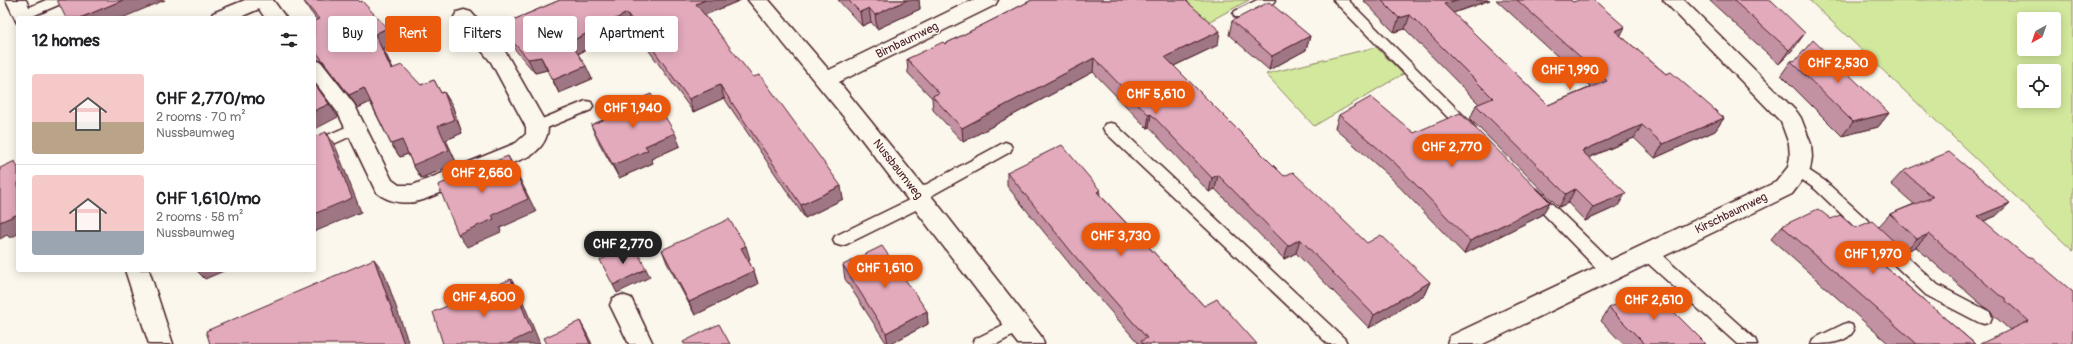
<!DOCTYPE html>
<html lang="en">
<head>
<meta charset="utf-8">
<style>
  body { margin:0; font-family:Pangolin,sans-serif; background:#f6f6f6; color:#202124; height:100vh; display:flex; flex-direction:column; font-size:15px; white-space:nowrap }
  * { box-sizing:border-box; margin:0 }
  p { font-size:13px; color:#757577 }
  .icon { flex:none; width:22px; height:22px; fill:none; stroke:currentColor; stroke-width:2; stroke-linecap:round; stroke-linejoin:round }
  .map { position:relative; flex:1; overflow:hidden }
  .side { position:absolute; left:16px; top:16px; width:300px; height:256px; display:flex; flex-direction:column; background:#fff; border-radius:4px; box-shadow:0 2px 10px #0003 }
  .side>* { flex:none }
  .guide { position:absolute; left:328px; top:16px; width:380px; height:36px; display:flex; gap:8px }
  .needle { width:26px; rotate:220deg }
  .controls { position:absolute; left:2017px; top:12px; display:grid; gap:8px }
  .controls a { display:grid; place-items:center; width:44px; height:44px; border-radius:4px; background:#fff; box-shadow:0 2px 10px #0003; font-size:20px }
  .price { position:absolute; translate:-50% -34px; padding:0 9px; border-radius:14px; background:#ea580c; color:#fff; font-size:13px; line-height:26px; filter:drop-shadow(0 1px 2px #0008) }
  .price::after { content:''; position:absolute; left:50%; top:24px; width:12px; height:9px; margin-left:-6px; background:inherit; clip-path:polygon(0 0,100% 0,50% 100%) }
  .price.on { background:#222; color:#fff }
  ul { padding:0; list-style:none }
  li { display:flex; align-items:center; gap:12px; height:100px; padding:0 16px }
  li+li { border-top:1px solid #e0e0e0 }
  li span { display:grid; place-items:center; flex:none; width:112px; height:80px; border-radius:4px; color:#555 }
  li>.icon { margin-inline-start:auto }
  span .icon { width:48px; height:48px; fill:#fffc; stroke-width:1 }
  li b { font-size:17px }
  h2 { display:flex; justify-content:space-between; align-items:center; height:48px; padding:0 16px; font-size:17px }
  .chip { padding:0 14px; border-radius:4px; background:#fff; box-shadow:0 2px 10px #0003; font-size:14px; line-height:36px }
  .chip.on { background:#ea580c; color:#fff }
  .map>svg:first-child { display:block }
  .green { fill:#d2e89c; stroke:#8e8464; fill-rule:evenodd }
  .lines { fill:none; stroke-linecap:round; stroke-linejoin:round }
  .lane-casing { stroke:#4a1f2b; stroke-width:3 }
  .street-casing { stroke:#4a1f2b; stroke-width:3 }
  .lane { fill:#fbf7ec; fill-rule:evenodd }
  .street { fill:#fbf7ec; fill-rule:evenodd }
  .wall { fill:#c392a2; stroke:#4a1f2b }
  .shaded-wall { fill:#9f7784; stroke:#4a1f2b }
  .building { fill:#e3aabc; stroke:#4a1f2b }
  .labels { text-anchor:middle; stroke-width:3; stroke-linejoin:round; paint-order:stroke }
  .street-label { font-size:12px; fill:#4a1f2b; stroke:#fbf7ec }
</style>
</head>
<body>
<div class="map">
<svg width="2073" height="344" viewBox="0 0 2073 344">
  <rect width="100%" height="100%" fill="#fbf7ec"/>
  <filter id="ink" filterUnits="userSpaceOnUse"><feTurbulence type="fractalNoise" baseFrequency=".025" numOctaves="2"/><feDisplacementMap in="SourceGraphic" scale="8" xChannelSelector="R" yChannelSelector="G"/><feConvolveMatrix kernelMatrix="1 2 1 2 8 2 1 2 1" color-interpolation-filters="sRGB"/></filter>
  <g filter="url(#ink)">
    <!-- green -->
    <path class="green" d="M1122,0h127l-78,42z
      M1809,0h264v251zM2024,19h30v30h-30zM2024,71h30v30h-30z
      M1376,47l27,27 -89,52 -48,-52z"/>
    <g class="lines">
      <!-- lane casing -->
      <g class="lane-casing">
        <path id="lane" d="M46,0h19l-2,3 -35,15h-10l-2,-3 2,-3z
          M1257,0h18l-2,3 -28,14h-10l-2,-3 2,-3z
          M1333,0h15l125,125 2,4 -2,4 -5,1 -5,-1z
          M586,101l5,1 2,4 -2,4 -54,22 -5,-1 -2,-4 2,-4z
          M355,123l5,1 2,4 -2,4 -46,21v-12z
          M1110,123l5,1 230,215 2,5h-19l-223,-212 -2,-4 2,-4z
          M1005,142l5,2 2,4 -2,4 -81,45 2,3 -3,4 -81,40 -6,2 -6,-2 -2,-4 2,-4 78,-38 -2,-3 3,-4z
          M1799,164l26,17 113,104 52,27 2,5 -2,5 -6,2 -6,-2 -52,-27 -111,-106 -21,-15 -2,-4 2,-4z
          M1533,188l5,2 78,76 2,5 -2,5 -6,2 -6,-2 -76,-78 -3,-4 3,-4z
          M1648,247l6,1 101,91 2,5h-20l-95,-86 -2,-5 2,-5z
          M1017,318l6,2 2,5 -2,5 -26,14h-24l2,-5z
          M1846,323l6,2 2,5c-7,14 -29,14 -43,14l2,-5z"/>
      </g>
      <!-- street casing -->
      <g class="street-casing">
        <path id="street" d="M6,0h20l8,18h-16l-1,5z
          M245,0h28l13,18h-21l-6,-9 -21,9h-28l3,-5z
          M748,0h21l60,70 143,-70h26l-3,5 -156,77 101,125 101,129 3,8h-26l-162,-212z
          M1663,0h21l113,112 4,6 10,26 1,13 -2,13 -18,24 -309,150h-36l3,-8 326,-154 12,-15 2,-10 -1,-13 -8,-22z
          M464,10l7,2 35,41 42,74c0,12 -7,21 -16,28l-109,45c-16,5 -34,3 -47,-8l-38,-79 -24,-32v-21l7,2 33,42 38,76 7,5h14l103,-42 10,-9v-7l-35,-65 -37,-45 3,-5z
          M125,270h24l24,74h-24z
          M622,295l9,3 22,46h-24l-19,-39 3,-7z"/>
      </g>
      <!-- lane -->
      <use href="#lane" class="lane"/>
      <!-- street -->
      <use href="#street" class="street"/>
    </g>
    <!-- wall -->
    <path class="wall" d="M303,0h55l29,28 8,14 -12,6 10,21 28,16 13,-5 7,13 3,-1 8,13 10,28 -16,7 11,24 -36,14 -8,-13 -5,-11 -8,3 -9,-13 -21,-42 -12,6 -36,-47 -8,-2v-38l3,-1 -7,-9z
      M560,0h181l-36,15 138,184 -38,19 -81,-120 -31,14 -61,-85 -54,27 14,25 -33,14 -12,-23 -12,3 -29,-34 -7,-13z
      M838,0h81l1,9 -43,20 -6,-7 -9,4z
      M1032,0h156l-1,1 31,44 -44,21 110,110 83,67 63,39 -6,13 -55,33 -73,-75 -12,6 -69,-70 -6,3 -60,-65 -2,1 -54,-56 -130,70 -30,-32 -1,-12 -24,-25 -1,-14 38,-15z
      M1363,0h127l-37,13 95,92 43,-18 -95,-87h74l51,36 45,38 58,44 -9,13 -60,27 -21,-20 -45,20 29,48 -33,15 -17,-18 -9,4 -89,-88 6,-14 3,-1 -74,-75 -11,3z
      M1709,0h62l24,47 -16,17z
      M1232,21l78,15 -4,14 -37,20 -40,-35z
      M1791,61l98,52 -11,14 -36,9 -61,-61z
      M618,108l62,38 -29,13 2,4 -34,15 -22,-39 -6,-14 29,-12z
      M1339,115l75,18 136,69 -8,13 -78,39 -75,-78 -54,-48z
      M1903,171l93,45 -12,5 89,123 -63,-14 -17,-15 -2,-4 -7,-4 -68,-60 -12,5 -5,-5 -12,13 -6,3 94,81h-86l-118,-105 11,-13 49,-7 24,9 23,-1 12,-13 24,-10 -23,-20z
      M1007,172l93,23 104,111 53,38h-118l-66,-76 -66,-82z
      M662,250l88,9 -2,1 6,11 4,13 -63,31 -28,-52z
      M843,265l84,46 1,13 -38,20h-3l-42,-65z
      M1609,308l97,36h-83l-22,-23z"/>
    <!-- shaded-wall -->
    <path class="shaded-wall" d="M123,0h42l-43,18h-42z
      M705,0h36l-41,17 -4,-13z
      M907,0h12l1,9 -43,20 -2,-14z
      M1456,0h34l-51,18 5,-14z
      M869,8l2,14 -9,4 -2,-14z
      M627,13l5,14 -57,28 -5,-13z
      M1410,15l-5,14 -11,3 5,-14z
      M1625,27l-7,14 -3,-10z
      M387,28l8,14 -12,6 16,35 -8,-14 -16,-35z
      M1220,31l-2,14 -55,26 2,-14z
      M1805,33l-10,14 -16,17 10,-14z
      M1310,36l-4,14 -37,20 3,-14z
      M541,57l6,13 -12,3 -7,-14z
      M1094,58l-1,14 -130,70 -1,-14z
      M586,66l6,13 -33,14 -6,-13z
      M720,85l4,13 -31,14 -4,-13z
      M364,88l8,13 -14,7 -9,-13z
      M444,92l8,13 10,28 -16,7 11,24 -36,14 -8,-13 25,-39z
      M329,104l9,13 -23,12 -1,-2v-16z
      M1889,113l-11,14 -36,9 11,-14z
      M1151,114l-2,13 -2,1 2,-13z
      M1724,118l-9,13 -60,27 8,-14z
      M1642,125l-8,13 -60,26 8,-13z
      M326,132l9,13 26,67 -47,20v-18z
      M675,133l5,13 -29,13 2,4 -34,15 -6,-13 32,-19z
      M402,140l8,13 -10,4 -9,-13z
      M508,156l7,13 21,43 -36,16 1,4 -34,15 -9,-13 34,-19z
      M1218,175l-3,14 -6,3 3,-14z
      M841,186l2,13 -38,19 -4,-13z
      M1575,189l-7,14 -9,4 7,-13z
      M1100,190l-1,14 -2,-12z
      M1626,193l-8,13 -33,15 8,-14z
      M1550,202l-8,13 -78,39 6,-13z
      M2010,203l-14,13 -31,13 13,-13z
      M18,214v20l-8,4 -3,-3 -7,4v-17z
      M1929,234l-13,13 -12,5 13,-13z
      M1300,239l-4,14 -12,6 4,-13z
      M746,246l4,13 -5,2 -4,-13z
      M1900,247l-13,13 -24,11 12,-13z
      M374,259l10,13 25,72h-5z
      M646,269l4,8 -33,16 -4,-8z
      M196,270h30l-21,9z
      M754,271l4,13 -63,31 -6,-13z
      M511,279l8,13 21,52h-33z
      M1430,282l-6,13 -55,33 5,-13z
      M927,311l1,13 -38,20h-2l-2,-11z
      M580,321l7,13 5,10h-2z"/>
    <!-- building -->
    <path class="building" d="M57,0h66l-43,18h-14z
      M303,0h55l2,2 2,-1 25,27 -12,6 16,35 11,-4 19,20 13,-5 7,13 3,-1 10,28 -16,6 11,24 -36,15 -11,-25 -11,4 -27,-56 -15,7 -35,-46v-28l5,-2z
      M560,0h145l-9,4 57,73 7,-2 81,111 -40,19 -81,-120 -31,14 -62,-86 -57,29 16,24 -33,14 -12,-23 -13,2 -29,-33z
      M848,0h59l-32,15 -6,-7 -9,4z
      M1032,0h153l35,31 -55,26 119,119 9,-4 74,71 14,-8 49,47 -56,33 -74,-76 -12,7 -70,-71 -6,3 -61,-64 -2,1 -55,-57 -132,70 -30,-32 7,-3 -32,-34 36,-17 2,2z
      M1381,0h75l-12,4 104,101 59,-24 -90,-81h53l3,2 6,-2h15l31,27 -10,4 51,43 5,-2 53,46 -61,26 -21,-19 -60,26 44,42 -33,14 -18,-18 -9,5 -90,-89 17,-7 -83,-83 -11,3z
      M1733,0h38l34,33 -16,17z
      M1269,2l41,34 -38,20 -40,-35z
      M1813,40l76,73 -36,9 -62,-61 5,-1z
      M314,83l15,21 -15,7z
      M651,94l24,39 -30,13 3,4 -35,15 -22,-40 29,-12 -2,-5z
      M1371,97l43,36 46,-20 90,89 -80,39 -76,-79 -55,-47z
      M326,132l26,66 -38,16v-77z
      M1062,145l38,45 -3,2 107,114 13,-7 40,45h-114l-2,-3 6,-3 -73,-83 -67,-83z
      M1949,152l61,51 -32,13 50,42 4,-1 41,35v52h-93l49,-23 -22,-19 -2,-4 -6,-3 -70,-61 -12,5 -27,-25 43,-17 -30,-26z
      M508,156l20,43 -36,16 2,4 -36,15 -20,-49z
      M15,161l3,7v46l-18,8v-54z
      M1818,209l13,10 9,-4 15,13 17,-7 28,26 -25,11 100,86h-58l-135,-118z
      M729,219l17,27 -5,2 13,23 -65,31 -27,-52z
      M634,245l12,24 -33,16 -13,-25z
      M882,246l45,65 -41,22 -43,-68z
      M374,259l30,85h-194l-4,-13z
      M511,279l21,53 -25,12h-64l-10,-32z
      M1650,288l56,56h-61l-36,-36z
      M580,321l10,23h-43l-3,-6z
      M719,324l11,20h-46l-1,-2z"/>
  </g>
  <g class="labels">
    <!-- street labels -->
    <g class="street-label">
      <text transform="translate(907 40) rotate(-26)" y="4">Birnbaumweg</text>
      <text transform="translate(898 169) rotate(52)" y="4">Nussbaumweg</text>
      <text transform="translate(1731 213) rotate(-26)" y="4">Kirschbaumweg</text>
    </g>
  </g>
</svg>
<div class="controls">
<a><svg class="needle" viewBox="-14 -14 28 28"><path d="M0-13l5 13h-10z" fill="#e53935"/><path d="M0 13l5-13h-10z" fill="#757577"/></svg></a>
<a><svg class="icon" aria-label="locate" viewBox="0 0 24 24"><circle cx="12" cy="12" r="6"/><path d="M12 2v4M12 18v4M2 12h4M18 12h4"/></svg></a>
</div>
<b class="price" style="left:1838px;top:84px">CHF 2,530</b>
<b class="price" style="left:1570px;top:91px">CHF 1,990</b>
<b class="price" style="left:1156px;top:115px">CHF 5,610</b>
<b class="price" style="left:633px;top:129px">CHF 1,940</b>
<b class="price" style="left:1452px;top:168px">CHF 2,770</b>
<b class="price" style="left:482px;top:194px">CHF 2,660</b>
<b class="price" style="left:1121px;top:257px">CHF 3,730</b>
<b class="price on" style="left:623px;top:265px">CHF 2,770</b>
<b class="price" style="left:1873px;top:275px">CHF 1,970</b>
<b class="price" style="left:885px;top:289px">CHF 1,610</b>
<b class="price" style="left:484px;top:318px">CHF 4,600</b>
<b class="price" style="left:1654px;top:321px">CHF 2,610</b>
<div class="guide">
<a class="chip">Buy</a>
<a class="chip on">Rent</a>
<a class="chip">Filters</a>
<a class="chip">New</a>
<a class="chip">Apartment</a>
</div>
<section class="side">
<h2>12 homes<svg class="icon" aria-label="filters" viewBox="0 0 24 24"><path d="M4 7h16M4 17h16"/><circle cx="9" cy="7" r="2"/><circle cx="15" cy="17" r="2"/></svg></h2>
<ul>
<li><span style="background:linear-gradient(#f6c9c9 60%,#b9a48a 0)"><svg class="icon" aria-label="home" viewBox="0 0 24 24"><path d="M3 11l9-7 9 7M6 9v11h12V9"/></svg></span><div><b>CHF 2,770/mo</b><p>2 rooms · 70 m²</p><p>Nussbaumweg</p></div></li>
<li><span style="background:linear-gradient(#f6c9c9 70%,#9aa5b1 0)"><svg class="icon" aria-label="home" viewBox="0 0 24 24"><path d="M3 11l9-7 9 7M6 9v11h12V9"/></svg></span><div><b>CHF 1,610/mo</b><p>2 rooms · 58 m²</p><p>Nussbaumweg</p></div></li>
</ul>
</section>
</div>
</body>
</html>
